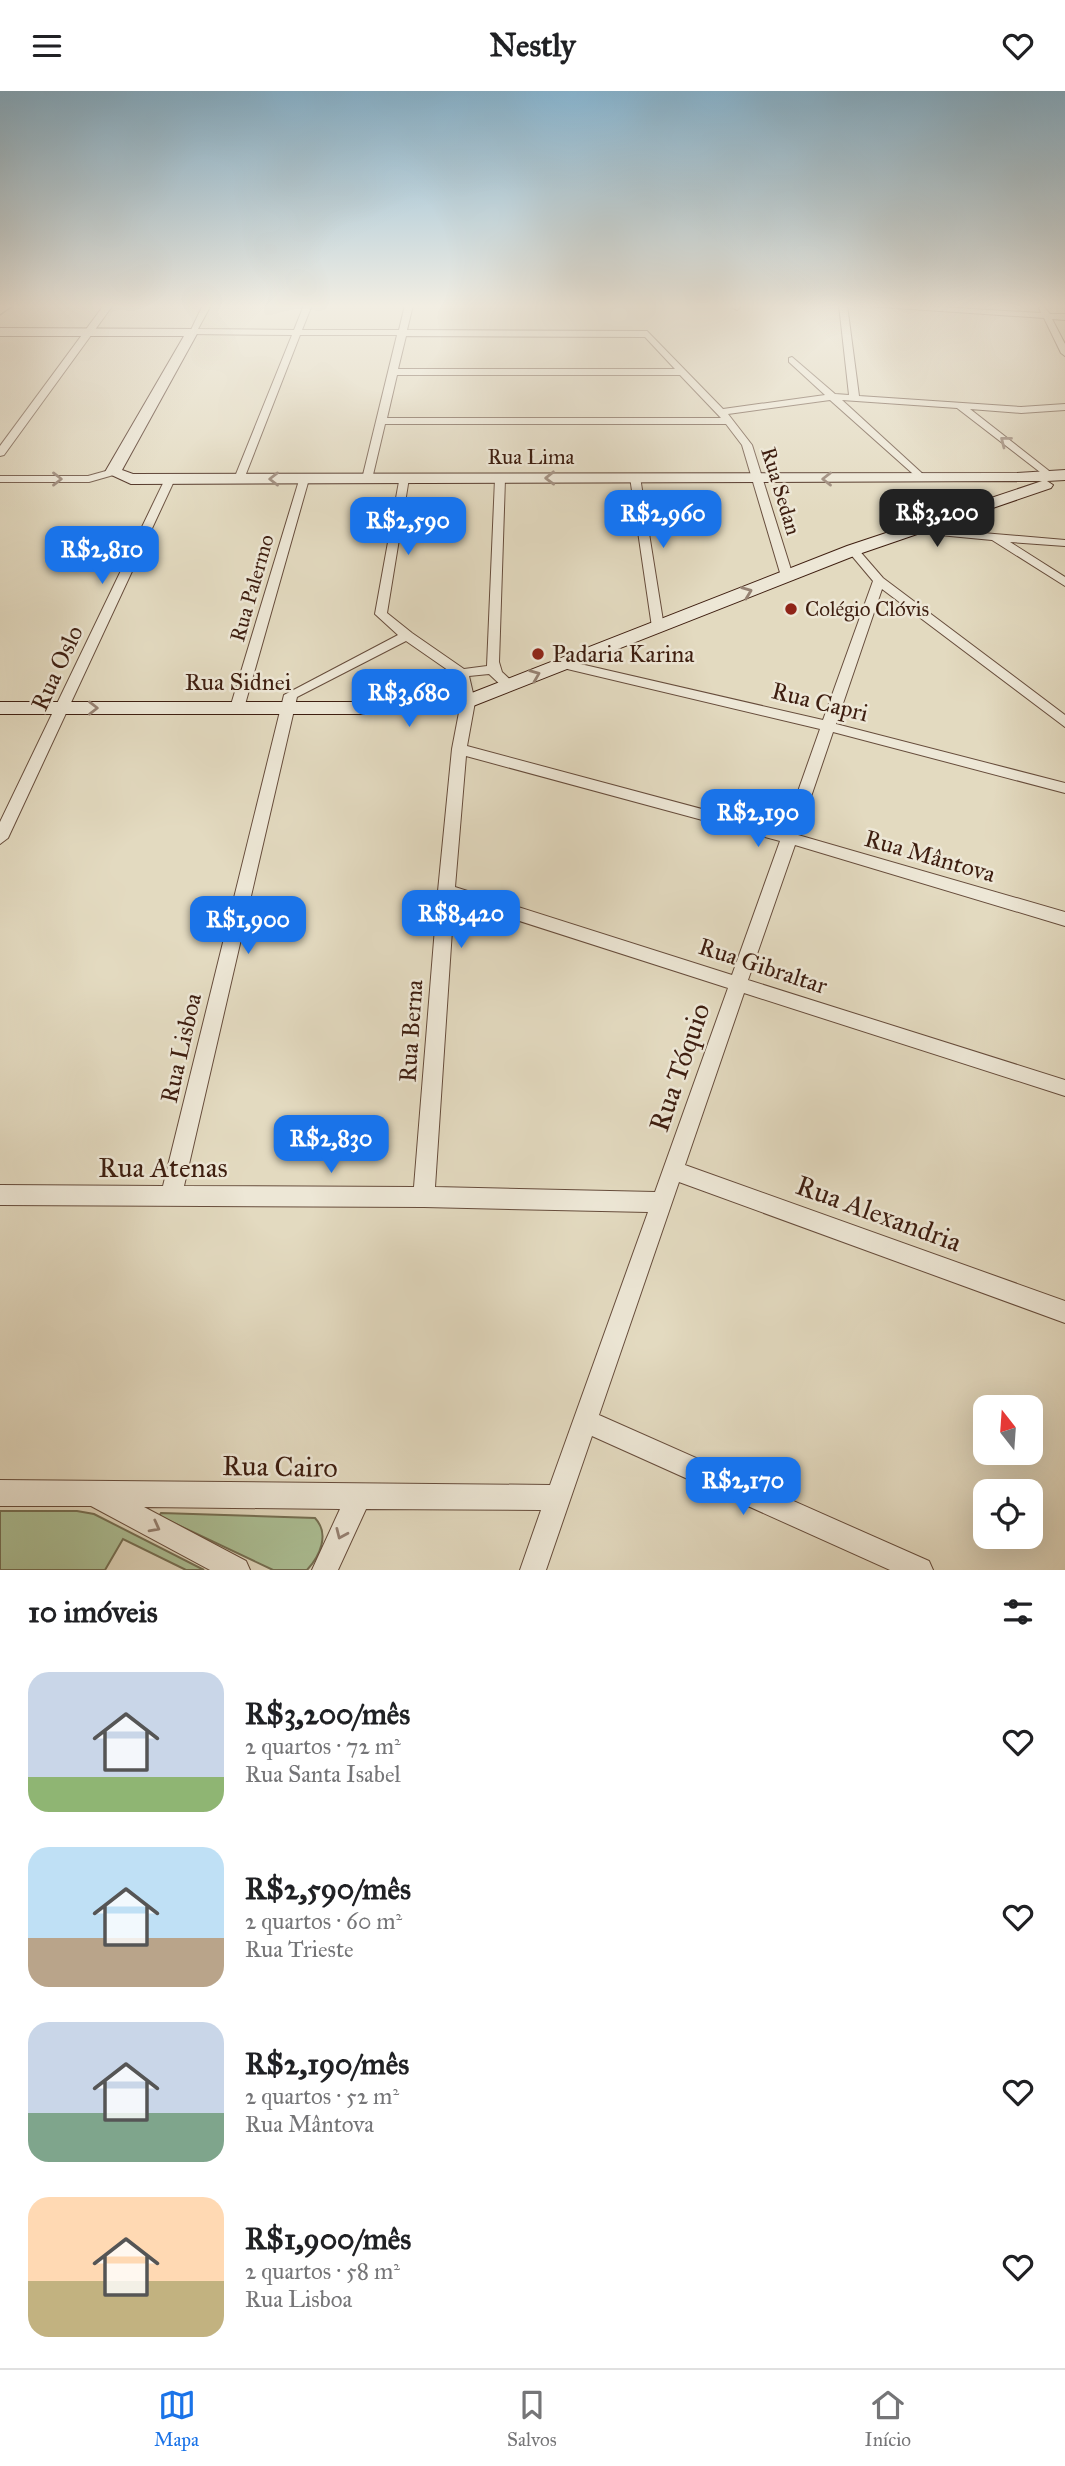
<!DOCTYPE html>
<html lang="pt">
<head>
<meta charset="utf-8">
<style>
  body { margin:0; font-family:"IM FELL Great Primer",serif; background:#f2f2f2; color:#202124; height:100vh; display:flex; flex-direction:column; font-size:26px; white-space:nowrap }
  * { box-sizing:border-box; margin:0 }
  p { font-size:23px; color:#757577 }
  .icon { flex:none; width:38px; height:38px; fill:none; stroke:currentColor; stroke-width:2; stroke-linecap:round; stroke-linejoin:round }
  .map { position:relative; height:1479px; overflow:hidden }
  .side { display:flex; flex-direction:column; background:#fff; flex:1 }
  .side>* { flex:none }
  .needle { width:46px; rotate:343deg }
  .controls { position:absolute; left:973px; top:1304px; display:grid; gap:14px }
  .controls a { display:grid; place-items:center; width:70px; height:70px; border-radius:14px; background:#fff; box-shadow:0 7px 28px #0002; font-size:35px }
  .price { position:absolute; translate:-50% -60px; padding:0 16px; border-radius:14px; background:#1a73e8; color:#fff; font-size:23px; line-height:46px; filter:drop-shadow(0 2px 4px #0008) }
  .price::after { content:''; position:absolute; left:50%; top:42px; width:21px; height:16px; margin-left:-10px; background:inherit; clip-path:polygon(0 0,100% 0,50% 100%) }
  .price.active { background:#222; color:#fff }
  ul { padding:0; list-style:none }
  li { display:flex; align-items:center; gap:21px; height:175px; padding:0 28px }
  li span { display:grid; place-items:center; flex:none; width:196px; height:140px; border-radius:21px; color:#555 }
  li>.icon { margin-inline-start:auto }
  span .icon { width:84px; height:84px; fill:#fffc; stroke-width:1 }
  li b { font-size:30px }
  h2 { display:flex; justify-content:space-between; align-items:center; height:84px; padding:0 28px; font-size:30px }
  header { display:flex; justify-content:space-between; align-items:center; height:91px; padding:0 28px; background:#fff; font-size:32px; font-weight:700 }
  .dock { display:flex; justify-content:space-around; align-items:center; height:98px; border-top:2px solid #e0e0e0; background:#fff; font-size:19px; color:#757577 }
  .dock a { display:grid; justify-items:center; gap:4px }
  .dock .active { color:#1a73e8 }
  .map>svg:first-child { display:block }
  .green { fill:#adc197; stroke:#767054; stroke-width:2 }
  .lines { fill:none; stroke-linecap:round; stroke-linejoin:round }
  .minor-casing { stroke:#674d3c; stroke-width:2 }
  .tertiary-casing { stroke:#674d3c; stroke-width:3 }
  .secondary-casing { stroke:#3e1e10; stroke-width:2 }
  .minor { fill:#ede7d6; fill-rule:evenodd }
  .tertiary { fill:#ede7d6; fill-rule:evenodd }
  .secondary { fill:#ede7d6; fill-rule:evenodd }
  .oneway { stroke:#968273 }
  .poi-dot { fill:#8f2418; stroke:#ede7d6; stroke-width:2.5 }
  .labels { text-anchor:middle; stroke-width:5; stroke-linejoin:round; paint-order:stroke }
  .far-street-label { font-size:21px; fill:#3e1e10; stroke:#ede7d6 }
  .far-poi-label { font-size:21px; fill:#3e1e10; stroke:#ede7d6; text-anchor:start }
  .poi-label { font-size:24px; fill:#3e1e10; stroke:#ede7d6; text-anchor:start }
  .street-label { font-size:24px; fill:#3e1e10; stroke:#ede7d6 }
  .near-street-label { font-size:28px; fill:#3e1e10; stroke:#ede7d6 }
</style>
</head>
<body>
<header><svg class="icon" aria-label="menu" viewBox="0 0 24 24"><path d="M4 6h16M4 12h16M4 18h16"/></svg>Nestly<svg class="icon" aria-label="heart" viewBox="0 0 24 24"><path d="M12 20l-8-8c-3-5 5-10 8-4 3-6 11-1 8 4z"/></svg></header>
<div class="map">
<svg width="1065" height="1479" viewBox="0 0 1065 1479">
  <rect width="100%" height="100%" fill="#e3dac0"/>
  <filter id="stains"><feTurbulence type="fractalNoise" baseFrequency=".00286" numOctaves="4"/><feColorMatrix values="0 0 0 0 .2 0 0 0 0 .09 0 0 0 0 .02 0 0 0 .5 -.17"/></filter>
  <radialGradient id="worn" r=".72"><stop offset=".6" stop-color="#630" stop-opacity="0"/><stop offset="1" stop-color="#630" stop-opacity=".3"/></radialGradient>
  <!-- green -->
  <path class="green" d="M0,1420h77l17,3 110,56h-18l-63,-31 -18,31h-105z
    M161,1422l154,5c15,16 5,38 -8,52h-34l-114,-54z"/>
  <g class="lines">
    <!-- minor casing -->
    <g class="minor-casing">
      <path id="minor" d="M104,214h9l-109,150 -4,1v-10z
        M203,214h8l-13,24 96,1 10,-25h8l-10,25h97l6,-25h8l-6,25 240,1 76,78 102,-14 -36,-33v-4l3,-1 43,37 14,1 -10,-90h8l12,91 162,11 44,-3v6l-44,3 -51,-4 83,65 1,2 -5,3 -92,-71 -115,-8 83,76v4l-4,1 -91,-81 -102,14 24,31 41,131 -6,4 -6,-4 -39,-131 -16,-21h-341l-13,55 -9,2 -1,-2 35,-144h-97l-56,144 -9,2 -1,-2 58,-144 -103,-1zM406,245l239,1 30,32h-277zM397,284h283l41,43h-334z
        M734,214h8l-5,5 -4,-2z
        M852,214h55l134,8 -2,-5 4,-2 7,8h15v6l-13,-1 13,25v12l-4,-3 -17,-35z
        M113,378l5,3 -1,2 -28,8h-89v-6h88z
        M635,383l5,3 24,150 -6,4 -6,-4 -22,-150z
        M400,385l9,2 -22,135 25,20 52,36 23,-3 8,-187 5,-3 5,3 -6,183 3,10 14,13 -2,3h-10l-15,-14 -20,2 6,26 -8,44 317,85 36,-102 -257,-61 -7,-4 7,-4 260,60 50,-139 -26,-31 6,-4 4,2 26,30 182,137v12l-183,-138 -46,135 229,59v10l-232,-61 -35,103 267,77v14l-270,-81 -47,135 317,100v16l-321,-103 -59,172 380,136v22l-386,-141 -80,233 330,146 4,9h-43l-298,-134 -46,134h-26l21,-60 -175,-1 -28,61h-26l28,-61 -196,-2 102,54 4,9h-40l-119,-64h-91v-26l550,5 98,-273 -224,-5 -424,-2v-20l163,1 121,-491 114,-60 -23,-21zM406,550l49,34 6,27 -9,47 -14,142 -24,296 -230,-1 113,-489zM466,665l314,85 -48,134 -277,-88zM454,809l274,88 -73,204 -220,-5z
        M166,386l9,2 -167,359 -8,6v-22z
        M300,386l9,2 -65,229 -7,4 -5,-1 -2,-3z
        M912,436l153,13v6l-55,-4 55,35v9l-73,-46 -84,-8 -2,-2z"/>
    </g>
    <!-- tertiary casing -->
    <g class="tertiary-casing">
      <path id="tertiary" d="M13,214l-13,9v-9z"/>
    </g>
    <!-- secondary casing -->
    <g class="secondary-casing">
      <path id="secondary" d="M0,237l196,1 2,3 -76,138 11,4 884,-1 48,-3v10l-18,1 6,4 -2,3 -192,66 -391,154 -43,6h-425v-12h425l39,-6 383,-150 195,-65 -911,3 -26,-12 79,-136h-184z"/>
    </g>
    <!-- minor -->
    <use href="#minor" class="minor"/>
    <!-- tertiary -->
    <use href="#tertiary" class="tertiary"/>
    <!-- secondary -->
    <use href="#secondary" class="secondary"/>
  </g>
  <!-- one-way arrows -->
  <defs><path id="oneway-chevron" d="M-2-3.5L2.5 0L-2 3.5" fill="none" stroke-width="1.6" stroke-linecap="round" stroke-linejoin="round" transform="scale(1.75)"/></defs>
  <g class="oneway">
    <use href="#oneway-chevron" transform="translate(1005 350) rotate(-142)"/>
    <use href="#oneway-chevron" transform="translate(550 387) rotate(179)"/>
    <use href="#oneway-chevron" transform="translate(57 388)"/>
    <use href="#oneway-chevron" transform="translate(274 388) rotate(180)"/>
    <use href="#oneway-chevron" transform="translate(827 388) rotate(180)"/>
    <use href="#oneway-chevron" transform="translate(747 501) rotate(-21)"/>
    <use href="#oneway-chevron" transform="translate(535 584) rotate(-22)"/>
    <use href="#oneway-chevron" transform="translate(93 617)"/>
    <use href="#oneway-chevron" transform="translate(155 1436) rotate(28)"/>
    <use href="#oneway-chevron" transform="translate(341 1443) rotate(114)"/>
  </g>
  <!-- sky -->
  <linearGradient id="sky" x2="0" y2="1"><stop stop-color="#87b6d3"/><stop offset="0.51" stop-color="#f2eee3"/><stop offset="1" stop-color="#f2eee3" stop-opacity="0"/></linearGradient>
  <rect width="1065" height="422" fill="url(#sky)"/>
  <!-- markers -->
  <g class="poi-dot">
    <circle cx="791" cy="518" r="7"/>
    <circle cx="538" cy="563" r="7"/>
  </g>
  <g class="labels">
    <!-- far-street labels -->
    <g class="far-street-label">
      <text x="531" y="373">Rua Lima</text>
      <text transform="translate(781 400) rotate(73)" y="7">Rua Sedan</text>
      <text transform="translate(252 497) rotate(-74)" y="7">Rua Palermo</text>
    </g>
    <!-- far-poi labels -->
    <g class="far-poi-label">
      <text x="805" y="525">Colégio Clóvis</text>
    </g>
    <!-- poi labels -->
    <g class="poi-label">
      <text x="552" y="571">Padaria Karina</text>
    </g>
    <!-- street labels -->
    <g class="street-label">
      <text transform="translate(57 577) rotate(-65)" y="8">Rua Oslo</text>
      <text x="238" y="599">Rua Sidnei</text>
      <text transform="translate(820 611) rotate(14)" y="8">Rua Capri</text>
      <text transform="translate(930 765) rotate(16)" y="8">Rua Mântova</text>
      <text transform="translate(763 875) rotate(18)" y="8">Rua Gibraltar</text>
      <text transform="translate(411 940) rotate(-86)" y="8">Rua Berna</text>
      <text transform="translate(181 957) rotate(-77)" y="8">Rua Lisboa</text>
    </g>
    <!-- near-street labels -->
    <g class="near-street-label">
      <text transform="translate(679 976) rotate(-71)" y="10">Rua Tóquio</text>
      <text x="163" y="1086">Rua Atenas</text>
      <text transform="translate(879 1122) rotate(20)" y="10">Rua Alexandria</text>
      <text transform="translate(280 1375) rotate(1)" y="10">Rua Cairo</text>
    </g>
  </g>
  <rect width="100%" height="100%" filter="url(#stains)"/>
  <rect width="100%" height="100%" fill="url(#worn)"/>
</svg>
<div class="controls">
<a><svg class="needle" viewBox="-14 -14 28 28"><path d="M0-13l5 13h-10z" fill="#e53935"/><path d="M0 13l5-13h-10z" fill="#757577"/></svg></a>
<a><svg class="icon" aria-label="locate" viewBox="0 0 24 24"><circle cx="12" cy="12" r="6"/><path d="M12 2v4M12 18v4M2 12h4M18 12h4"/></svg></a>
</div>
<b class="price active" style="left:937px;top:458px">R$3,200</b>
<b class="price" style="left:663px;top:459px">R$2,960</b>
<b class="price" style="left:408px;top:466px">R$2,590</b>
<b class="price" style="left:102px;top:495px">R$2,810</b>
<b class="price" style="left:409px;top:638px">R$3,680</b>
<b class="price" style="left:758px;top:758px">R$2,190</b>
<b class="price" style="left:461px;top:859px">R$8,420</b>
<b class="price" style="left:248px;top:865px">R$1,900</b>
<b class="price" style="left:331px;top:1084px">R$2,830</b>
<b class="price" style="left:743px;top:1426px">R$2,170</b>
</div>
<section class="side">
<h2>10 imóveis<svg class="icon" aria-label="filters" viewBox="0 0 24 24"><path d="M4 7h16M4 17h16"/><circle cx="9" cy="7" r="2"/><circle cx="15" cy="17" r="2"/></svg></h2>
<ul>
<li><span style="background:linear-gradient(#c9d6e8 75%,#8fb573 0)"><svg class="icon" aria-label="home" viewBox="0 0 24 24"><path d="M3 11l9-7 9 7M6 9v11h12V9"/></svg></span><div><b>R$3,200/mês</b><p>2 quartos · 72 m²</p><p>Rua Santa Isabel</p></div><svg class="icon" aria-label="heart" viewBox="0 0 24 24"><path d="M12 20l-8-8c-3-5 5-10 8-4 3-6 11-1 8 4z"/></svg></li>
<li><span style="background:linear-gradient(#bfe0f5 65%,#b9a48a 0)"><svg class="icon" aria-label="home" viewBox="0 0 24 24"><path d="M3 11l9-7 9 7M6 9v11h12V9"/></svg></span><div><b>R$2,590/mês</b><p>2 quartos · 60 m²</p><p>Rua Trieste</p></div><svg class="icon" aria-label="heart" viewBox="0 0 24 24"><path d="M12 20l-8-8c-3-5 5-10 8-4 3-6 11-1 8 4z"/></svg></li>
<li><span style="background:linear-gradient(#c9d6e8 65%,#7fa58c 0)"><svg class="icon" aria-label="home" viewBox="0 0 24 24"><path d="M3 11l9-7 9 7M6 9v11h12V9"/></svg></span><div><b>R$2,190/mês</b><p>2 quartos · 52 m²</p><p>Rua Mântova</p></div><svg class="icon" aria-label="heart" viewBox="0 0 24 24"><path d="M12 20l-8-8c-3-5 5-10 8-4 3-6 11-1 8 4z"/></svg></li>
<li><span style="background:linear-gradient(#ffd9b3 60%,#c2b280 0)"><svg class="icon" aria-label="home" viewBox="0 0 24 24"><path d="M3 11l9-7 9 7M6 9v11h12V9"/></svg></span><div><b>R$1,900/mês</b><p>2 quartos · 58 m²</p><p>Rua Lisboa</p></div><svg class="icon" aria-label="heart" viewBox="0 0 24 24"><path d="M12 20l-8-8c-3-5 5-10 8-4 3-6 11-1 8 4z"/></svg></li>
</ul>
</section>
<nav class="dock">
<a class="active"><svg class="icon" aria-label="map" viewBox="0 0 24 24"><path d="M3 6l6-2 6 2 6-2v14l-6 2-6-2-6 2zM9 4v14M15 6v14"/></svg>Mapa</a>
<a><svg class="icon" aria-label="saved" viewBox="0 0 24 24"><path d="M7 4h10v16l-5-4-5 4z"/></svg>Salvos</a>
<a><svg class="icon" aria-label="home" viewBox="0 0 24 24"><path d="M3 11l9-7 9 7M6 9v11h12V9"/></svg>Início</a>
</nav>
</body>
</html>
